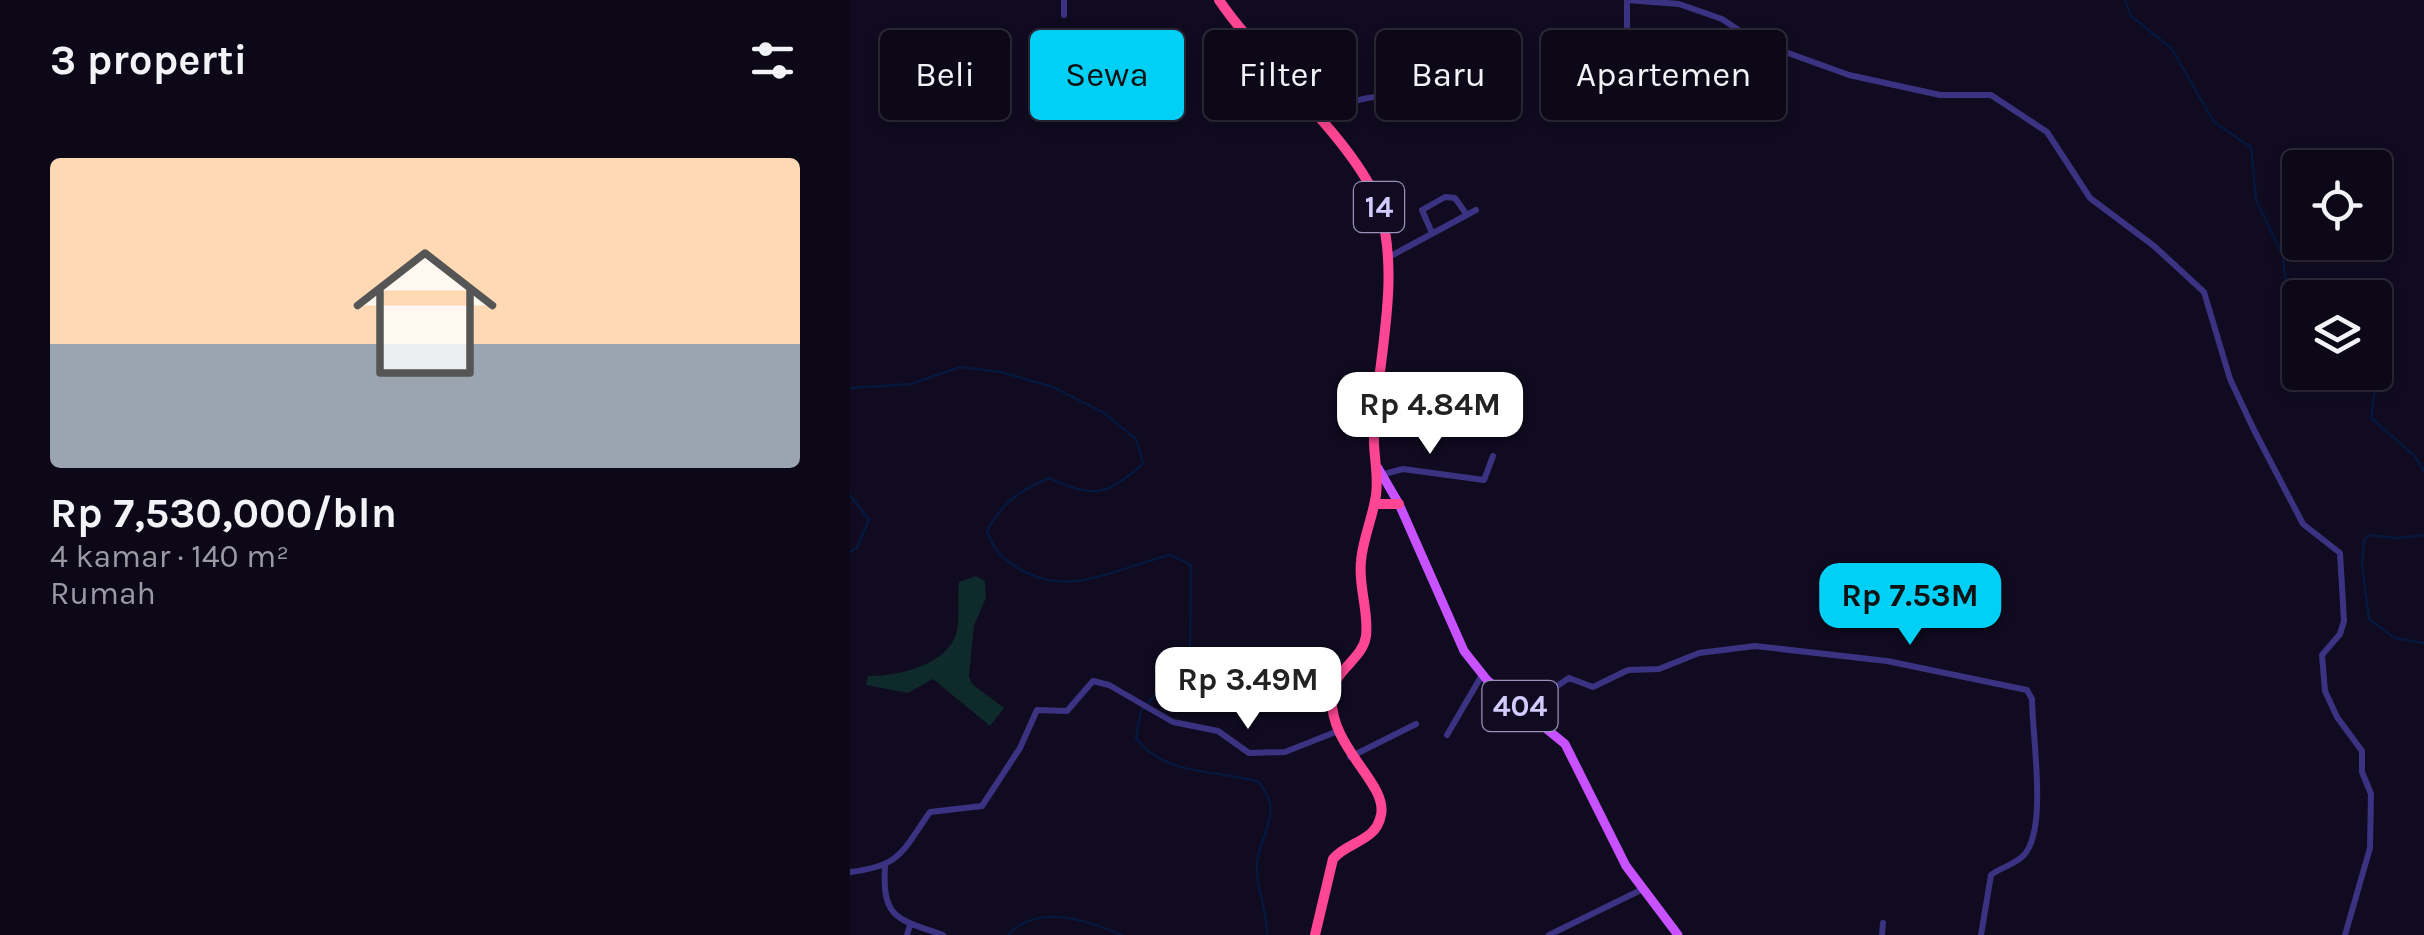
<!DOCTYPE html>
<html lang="id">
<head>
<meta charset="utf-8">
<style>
  body { margin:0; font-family:Karla,sans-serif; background:#151121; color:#f1f3f6; height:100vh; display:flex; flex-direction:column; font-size:38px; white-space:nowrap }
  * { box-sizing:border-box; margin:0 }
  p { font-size:32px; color:#9a9aa2 }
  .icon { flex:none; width:55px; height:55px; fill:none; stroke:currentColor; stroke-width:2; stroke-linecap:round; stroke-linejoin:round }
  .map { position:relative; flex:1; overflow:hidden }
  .panel { display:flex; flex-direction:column; background:#0c0818; width:850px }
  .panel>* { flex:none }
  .hud { position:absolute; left:30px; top:30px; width:950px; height:90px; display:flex; gap:20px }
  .tools { position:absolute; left:1432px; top:150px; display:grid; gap:20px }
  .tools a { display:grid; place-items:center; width:110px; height:110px; border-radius:10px; background:#0c0818; box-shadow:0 5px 15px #0003,0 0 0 2px #2c2937; font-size:50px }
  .price { position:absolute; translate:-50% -85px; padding:0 22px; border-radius:20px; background:#fff; color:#222; font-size:32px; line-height:65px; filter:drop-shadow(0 2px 5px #0008) }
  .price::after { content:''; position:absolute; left:50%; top:60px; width:30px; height:22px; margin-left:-15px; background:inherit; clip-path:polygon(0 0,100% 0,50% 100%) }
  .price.active { background:#00cff6; color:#111 }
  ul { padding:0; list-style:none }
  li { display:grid; align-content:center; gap:20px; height:530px; padding:0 50px }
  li+li { border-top:2px solid #2c2937 }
  li span { display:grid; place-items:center; height:310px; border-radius:10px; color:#555 }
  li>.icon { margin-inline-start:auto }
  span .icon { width:180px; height:180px; fill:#fffc; stroke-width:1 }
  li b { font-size:42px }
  h2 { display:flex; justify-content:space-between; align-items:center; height:120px; padding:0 50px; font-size:42px }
  .chip { padding:0 35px; border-radius:10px; background:#0c0818; box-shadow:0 5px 15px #0003,0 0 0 2px #2c2937; font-size:35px; line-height:90px }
  .chip.active { background:#00cff6; color:#111 }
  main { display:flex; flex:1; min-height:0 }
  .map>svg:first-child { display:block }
  .green { fill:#0e2a2a }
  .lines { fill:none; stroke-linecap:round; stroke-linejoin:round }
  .stream { stroke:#06183e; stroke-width:2.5 }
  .minor { stroke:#3b3382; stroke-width:6 }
  .major { stroke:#c852ff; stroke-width:9 }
  .highway { stroke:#ff4694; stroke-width:10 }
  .labels { text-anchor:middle; stroke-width:9; stroke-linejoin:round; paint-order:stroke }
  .shield { fill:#100b20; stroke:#9891bc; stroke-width:2.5 }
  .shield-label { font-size:30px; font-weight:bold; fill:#d3cbff }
</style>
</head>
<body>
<main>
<section class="panel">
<h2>3 properti<svg class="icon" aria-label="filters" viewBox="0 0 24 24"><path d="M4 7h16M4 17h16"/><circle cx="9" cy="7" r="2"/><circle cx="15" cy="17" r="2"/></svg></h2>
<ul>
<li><span style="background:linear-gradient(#ffd9b3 60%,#9aa5b1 0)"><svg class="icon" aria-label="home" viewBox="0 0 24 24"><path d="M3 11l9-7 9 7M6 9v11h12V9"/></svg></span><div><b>Rp 7,530,000/bln</b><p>4 kamar · 140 m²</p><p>Rumah</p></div></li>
</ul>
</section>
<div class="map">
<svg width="1574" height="935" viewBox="0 0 1574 935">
  <rect width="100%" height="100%" fill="#100b20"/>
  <!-- green -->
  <path class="green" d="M126,576l9,5 1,17 -12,27 -5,51 3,8 32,24 -14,18 -57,-47 -25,14 -42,-8 2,-9c30,0 81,-11 89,-45 3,-15 0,-34 2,-49z"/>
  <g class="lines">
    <!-- stream -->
    <path class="stream" d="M1275,0l6,16 41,33 42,73 37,25 5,53 27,56 5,46 12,6
      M1525,338l4,23 -8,57 43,37 10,16
      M0,388l61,-4 49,-17 41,5 52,15 51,26 32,26 7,25c-38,33 -49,34 -94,14 -29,12 -47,25 -62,53 8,21 14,27 34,39 50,29 99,-4 150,-15l20,10 -1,90 -49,56 -5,27c28,39 82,31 123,44 25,30 2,48 -2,81 -2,24 11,48 10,72
      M0,495l19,25 -12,28 -7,4
      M1574,535l-26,3 -29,-3 -5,4 -2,26 7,54 26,19 29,5
      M158,935c29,-32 79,-15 114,0"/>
    <!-- minor -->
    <path class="minor" d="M214,0v15
      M777,0l52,4 43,15 33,22 94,34 91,20h51l56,37 43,66 64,48 50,46 26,87 24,51 49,94 37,29 4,68 -4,13 -18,21 3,36 12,26 25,34v21l9,22 -1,54 -25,87
      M777,2v34
      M472,120c23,-24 68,-28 99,-21l6,-20
      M582,233l-10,-23 23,-13 10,1 12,17
      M539,257l87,-47
      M534,474l19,-5 81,11 9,-24
      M673,709l46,-31 24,9 35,-17 31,-1 40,-16 56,-7 132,15 140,29 5,9c0,36 16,130 -8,156 -9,10 -23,12 -33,20l-10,60
      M597,735l35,-60
      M500,757l66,-33
      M35,866c-3,53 12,53 58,69
      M0,872c52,-6 52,-21 80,-60l52,-6 38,-58 17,-38 30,1 26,-30 16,4 64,37 45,9 31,22 36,-1 53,-21
      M57,935l3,-10
      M699,935l92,-45
      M1032,935l1,-12"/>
    <!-- major -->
    <path class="major" d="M528,468l21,36 65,147 23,29 78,64 61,122 52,69"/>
    <!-- highway -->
    <path class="highway" d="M369,0c39,59 142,146 161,209 21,73 -3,152 -6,225 -1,21 5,40 2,61 -3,22 -13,43 -15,66 -3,25 8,50 5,75 -3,23 -31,33 -34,57 -5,54 56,89 49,122 -5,27 -33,26 -48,44l-18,76
      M525,504h24"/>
  </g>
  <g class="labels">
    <!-- shield labels -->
    <g class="shield">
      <rect x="504" y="182" width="50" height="50" rx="8"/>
      <rect x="632.5" y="681" width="75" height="50" rx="8"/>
    </g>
    <g class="shield-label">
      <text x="529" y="217">14</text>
      <text x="670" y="716">404</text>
    </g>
  </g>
</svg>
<div class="tools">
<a><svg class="icon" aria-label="locate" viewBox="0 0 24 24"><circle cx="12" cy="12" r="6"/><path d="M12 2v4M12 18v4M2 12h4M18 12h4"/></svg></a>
<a><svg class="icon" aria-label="layers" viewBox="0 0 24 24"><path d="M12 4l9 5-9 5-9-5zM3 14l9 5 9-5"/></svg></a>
</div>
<b class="price" style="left:580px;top:457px">Rp 4.84M</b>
<b class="price active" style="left:1060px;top:648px">Rp 7.53M</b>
<b class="price" style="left:398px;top:732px">Rp 3.49M</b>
<div class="hud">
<a class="chip">Beli</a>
<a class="chip active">Sewa</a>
<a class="chip">Filter</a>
<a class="chip">Baru</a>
<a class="chip">Apartemen</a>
</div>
</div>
</main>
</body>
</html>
